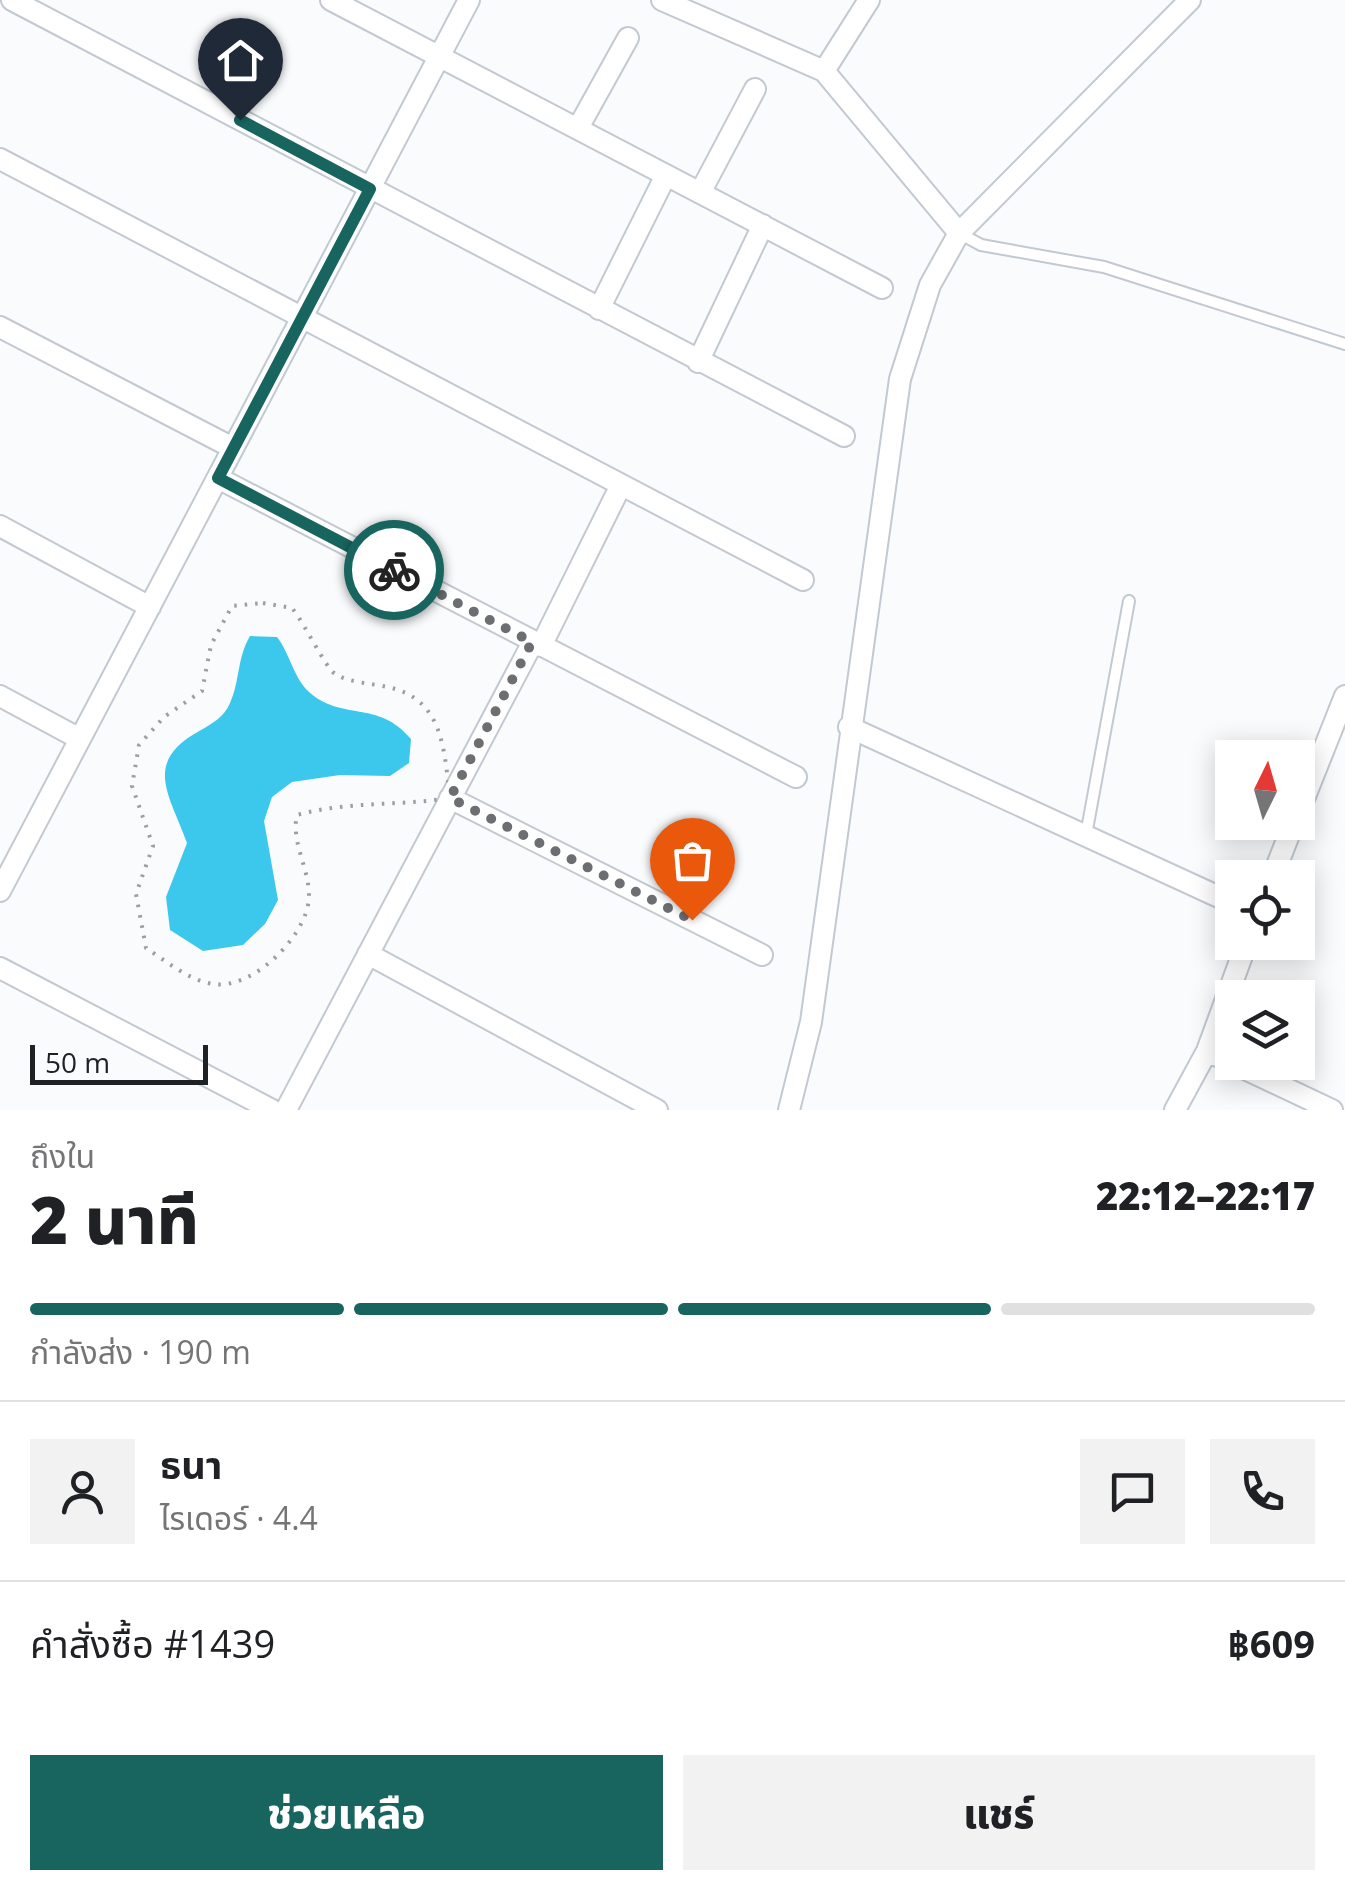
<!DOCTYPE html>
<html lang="th">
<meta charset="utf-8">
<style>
:root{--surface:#fff;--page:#f2f2f2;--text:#202124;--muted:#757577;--line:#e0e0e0;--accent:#18655f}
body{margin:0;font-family:"Open Sans","Noto Sans Thai",sans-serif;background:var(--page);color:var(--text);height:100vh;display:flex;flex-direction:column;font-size:38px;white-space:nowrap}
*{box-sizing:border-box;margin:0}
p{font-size:32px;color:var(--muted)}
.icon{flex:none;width:55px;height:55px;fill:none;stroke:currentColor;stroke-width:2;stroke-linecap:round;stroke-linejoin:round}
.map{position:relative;height:1110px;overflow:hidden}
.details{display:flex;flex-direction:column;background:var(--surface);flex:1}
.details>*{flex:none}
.needle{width:65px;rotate:5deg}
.tools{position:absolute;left:1215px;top:740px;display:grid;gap:20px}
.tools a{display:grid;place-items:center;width:100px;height:100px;border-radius:0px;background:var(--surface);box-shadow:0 5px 25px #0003;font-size:50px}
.scale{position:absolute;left:30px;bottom:25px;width:178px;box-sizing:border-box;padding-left:10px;border:5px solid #1f2225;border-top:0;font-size:28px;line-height:35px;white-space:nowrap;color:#1f2225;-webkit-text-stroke:8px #fafbfd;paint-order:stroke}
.pin{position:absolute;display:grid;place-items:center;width:85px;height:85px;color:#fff;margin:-102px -42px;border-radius:50% 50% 50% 0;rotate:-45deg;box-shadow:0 0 10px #0007}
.pin .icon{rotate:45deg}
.courier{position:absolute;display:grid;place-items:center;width:100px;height:100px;margin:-50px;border:8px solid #18655f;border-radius:50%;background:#fff;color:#222;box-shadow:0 2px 12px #0007}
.summary em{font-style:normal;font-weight:800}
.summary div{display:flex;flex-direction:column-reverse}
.summary{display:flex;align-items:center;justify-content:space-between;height:170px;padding:0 30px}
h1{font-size:65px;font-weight:800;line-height:75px}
.bar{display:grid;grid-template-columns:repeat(4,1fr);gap:15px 10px;align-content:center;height:120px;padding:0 30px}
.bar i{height:12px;border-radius:8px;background:var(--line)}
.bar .active{background:var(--accent)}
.bar p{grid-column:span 4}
.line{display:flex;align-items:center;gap:25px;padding:0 30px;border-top:2px solid var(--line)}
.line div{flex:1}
.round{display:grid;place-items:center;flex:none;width:105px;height:105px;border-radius:0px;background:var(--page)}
.cta{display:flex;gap:20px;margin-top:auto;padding:20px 30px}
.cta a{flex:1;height:115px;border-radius:0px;background:var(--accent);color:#fff;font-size:40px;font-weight:800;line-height:115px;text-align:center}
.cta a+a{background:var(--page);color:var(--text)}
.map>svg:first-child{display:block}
.water{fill:#3cc8ed}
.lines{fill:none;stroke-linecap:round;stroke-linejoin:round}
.service-casing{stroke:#c2c9d1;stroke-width:14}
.minor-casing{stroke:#c2c9d1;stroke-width:24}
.path{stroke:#9c9ea0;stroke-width:4;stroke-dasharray:2.5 8;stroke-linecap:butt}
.service{stroke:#fff;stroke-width:10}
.minor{stroke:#fff;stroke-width:20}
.done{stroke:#6c6e71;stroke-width:10;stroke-dasharray:0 18}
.route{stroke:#18655f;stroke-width:12}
</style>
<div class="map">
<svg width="1345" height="1110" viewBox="0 0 1345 1110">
<rect width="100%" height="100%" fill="#fafbfd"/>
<path class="water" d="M 250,636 L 277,637 C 289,652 294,678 308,691 C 341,722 378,699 411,739 L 409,763 L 390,776 L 340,775 L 292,782 L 272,797 L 264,821 L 278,900 L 265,924 L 243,945 L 203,951 L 170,930 L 166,897 L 187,843 C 169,793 142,762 201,730 C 213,723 224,717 230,703 C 240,681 237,658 250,636 Z"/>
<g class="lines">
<defs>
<path id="service" d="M 959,233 L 981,245 L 1104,267 L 1345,344
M 1086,835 L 1129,601"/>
<path id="minor" d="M 12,0 L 844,436
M 331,0 L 882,288
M 662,0 L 824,71 L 959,233
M 824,71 L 869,0
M 578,128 L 628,38
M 0,159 L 803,580
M 700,193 L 755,89
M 599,309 L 666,175
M 0,327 L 233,448
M 698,362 L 763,225
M 218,478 L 796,777
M 0,526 L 150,607
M 541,646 L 620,487
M 0,696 L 80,739
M 849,727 L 1232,903
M 450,798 L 762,955
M 1298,814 L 1345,696
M 1272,878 L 1294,822
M 0,891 L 469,0
M 368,954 L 657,1110
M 0,968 L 272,1110
M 1207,1051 L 1332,1110
M 286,1110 L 533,642
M 789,1110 L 811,1022 L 900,379 L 930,285 L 959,233 L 1190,0
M 1175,1110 L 1207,1051 L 1247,942"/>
</defs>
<use href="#service" class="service-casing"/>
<use href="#minor" class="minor-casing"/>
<path class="path" d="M 263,603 L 292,608 C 303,621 326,668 334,673 C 348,683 371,683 387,687 C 444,698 444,751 450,798 C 399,806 348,801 297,815 C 290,845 314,875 308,905 C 301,941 251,990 213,984 C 188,980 166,961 146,948 L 136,894 L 153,846 L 132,786 L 139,745 L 164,717 L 202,691 L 211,645 L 232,606 Z"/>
<use href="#service" class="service"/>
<use href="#minor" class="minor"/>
</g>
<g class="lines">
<path class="done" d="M 394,570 L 532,642 L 450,798 L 692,920"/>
<path class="route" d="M 240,120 L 370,189 L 218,478 L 394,570"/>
</g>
</svg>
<div class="tools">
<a><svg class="needle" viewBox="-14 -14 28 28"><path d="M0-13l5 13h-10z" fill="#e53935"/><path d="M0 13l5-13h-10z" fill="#757577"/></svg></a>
<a><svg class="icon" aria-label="locate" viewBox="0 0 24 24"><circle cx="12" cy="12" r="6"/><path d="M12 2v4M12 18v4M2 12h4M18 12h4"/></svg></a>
<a><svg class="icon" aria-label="layers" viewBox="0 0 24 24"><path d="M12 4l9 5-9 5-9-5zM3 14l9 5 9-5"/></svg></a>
</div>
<div class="scale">50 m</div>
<div class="pin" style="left:692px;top:920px;background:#ea580c"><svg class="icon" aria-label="bag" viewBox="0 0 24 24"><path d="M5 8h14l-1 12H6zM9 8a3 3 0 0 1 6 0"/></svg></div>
<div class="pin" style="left:240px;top:120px;background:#1f2937"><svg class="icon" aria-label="home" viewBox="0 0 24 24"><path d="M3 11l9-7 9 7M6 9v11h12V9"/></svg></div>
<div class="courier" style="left:394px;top:570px"><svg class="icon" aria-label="bike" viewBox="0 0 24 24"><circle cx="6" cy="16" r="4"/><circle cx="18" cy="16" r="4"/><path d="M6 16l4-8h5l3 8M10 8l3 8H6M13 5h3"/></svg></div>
</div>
<section class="details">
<div class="summary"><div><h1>2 นาที</h1><p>ถึงใน</p></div><em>22:12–22:17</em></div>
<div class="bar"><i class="active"></i><i class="active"></i><i class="active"></i><i></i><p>กำลังส่ง · 190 m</p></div>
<div class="line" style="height:180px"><a class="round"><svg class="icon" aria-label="person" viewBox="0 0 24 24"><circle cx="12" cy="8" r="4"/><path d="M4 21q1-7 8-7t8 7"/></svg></a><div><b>ธนา</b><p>ไรเดอร์ · 4.4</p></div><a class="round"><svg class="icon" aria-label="chat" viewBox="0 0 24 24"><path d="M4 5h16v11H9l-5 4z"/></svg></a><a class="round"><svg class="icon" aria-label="phone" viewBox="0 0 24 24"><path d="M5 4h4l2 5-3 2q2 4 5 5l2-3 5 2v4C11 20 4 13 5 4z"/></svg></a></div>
<div class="line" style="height:130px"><div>คำสั่งซื้อ #1439</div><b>฿609</b></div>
<div class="cta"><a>ช่วยเหลือ</a><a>แชร์</a></div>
</section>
